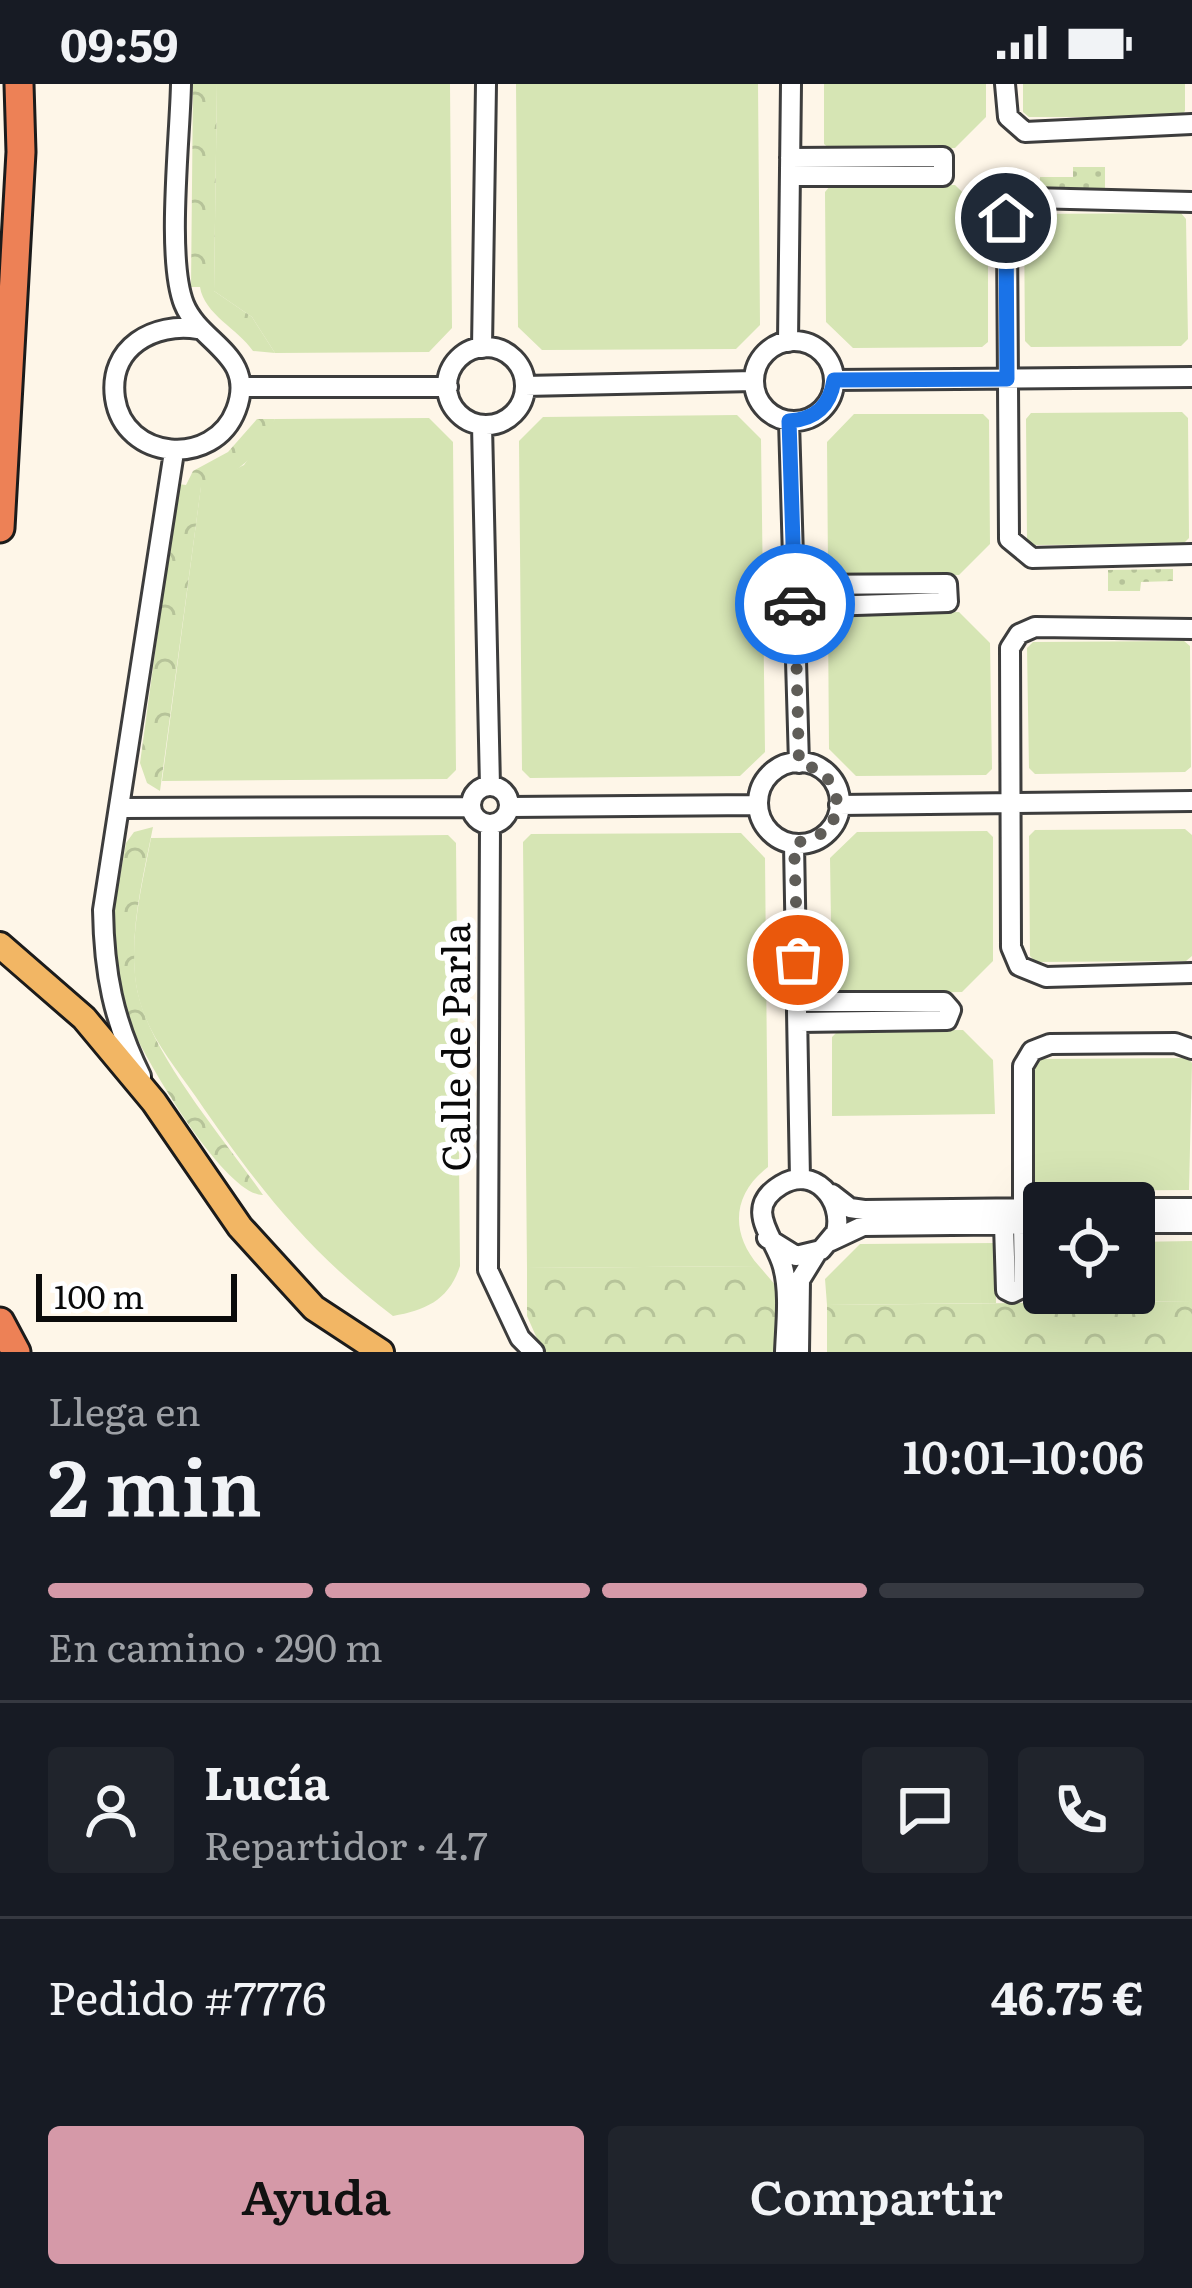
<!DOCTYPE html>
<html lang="es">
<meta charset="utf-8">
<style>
:root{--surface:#171b24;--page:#20242c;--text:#f1f3f6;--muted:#9ea1a6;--line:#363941;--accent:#d599a8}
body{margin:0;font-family:Literata,serif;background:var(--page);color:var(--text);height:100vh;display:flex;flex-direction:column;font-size:45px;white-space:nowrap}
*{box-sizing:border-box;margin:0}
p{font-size:39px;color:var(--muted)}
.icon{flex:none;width:66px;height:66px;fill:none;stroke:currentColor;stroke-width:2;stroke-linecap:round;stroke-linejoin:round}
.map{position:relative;height:1268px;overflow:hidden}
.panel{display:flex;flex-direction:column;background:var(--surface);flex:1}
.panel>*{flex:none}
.controls{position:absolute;left:1023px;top:1098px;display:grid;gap:24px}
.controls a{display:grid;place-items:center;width:132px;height:132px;border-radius:12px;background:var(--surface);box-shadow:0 12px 48px #0002;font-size:60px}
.scale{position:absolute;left:36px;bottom:30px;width:201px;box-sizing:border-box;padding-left:12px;border:6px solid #0a0a0a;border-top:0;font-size:33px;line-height:42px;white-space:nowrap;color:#0a0a0a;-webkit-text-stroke:9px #fff;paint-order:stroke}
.pin{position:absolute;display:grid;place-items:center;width:102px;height:102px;color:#fff;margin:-51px;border:6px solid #fff;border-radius:50%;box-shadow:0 3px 12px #0007}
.courier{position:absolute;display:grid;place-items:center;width:120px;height:120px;margin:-60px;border:9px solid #1a73e8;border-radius:50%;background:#fff;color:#222;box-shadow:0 3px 15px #0007}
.summary em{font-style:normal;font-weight:600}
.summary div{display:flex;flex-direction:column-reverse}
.summary{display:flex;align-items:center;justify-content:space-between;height:204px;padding:0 48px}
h1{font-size:78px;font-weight:600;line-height:90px}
.bar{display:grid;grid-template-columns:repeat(4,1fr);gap:18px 12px;align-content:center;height:144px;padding:0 48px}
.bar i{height:15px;border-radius:9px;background:var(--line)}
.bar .on{background:var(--accent)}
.bar p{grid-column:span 4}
.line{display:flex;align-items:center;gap:30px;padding:0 48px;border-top:3px solid var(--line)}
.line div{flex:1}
.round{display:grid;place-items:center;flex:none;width:126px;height:126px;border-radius:12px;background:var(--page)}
.primary-button{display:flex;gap:24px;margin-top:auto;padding:24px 48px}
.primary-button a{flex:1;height:138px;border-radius:12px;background:var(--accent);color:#111;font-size:48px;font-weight:600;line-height:138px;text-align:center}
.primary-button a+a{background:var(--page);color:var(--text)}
.status{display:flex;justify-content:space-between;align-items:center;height:84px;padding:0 60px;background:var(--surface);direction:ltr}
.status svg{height:33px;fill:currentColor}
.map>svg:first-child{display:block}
.grass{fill:#d6e5b4}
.park{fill:url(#park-crowns)}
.garden{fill:url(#garden-dots)}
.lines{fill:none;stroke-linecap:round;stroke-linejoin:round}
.minor-casing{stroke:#3d3d3d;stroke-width:24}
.major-casing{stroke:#1b1b1b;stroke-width:30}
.highway-casing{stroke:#1b1b1b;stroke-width:33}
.minor{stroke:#fff;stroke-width:18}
.major{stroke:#f2b664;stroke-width:24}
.highway{stroke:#ed8156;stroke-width:27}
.done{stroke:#5f5d58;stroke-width:12;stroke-dasharray:0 21.6}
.route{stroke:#1a73e8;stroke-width:15}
.labels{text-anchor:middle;stroke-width:12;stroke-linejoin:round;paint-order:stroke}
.street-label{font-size:39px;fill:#0a0a0a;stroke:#fff}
</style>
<div class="status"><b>09:59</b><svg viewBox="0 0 49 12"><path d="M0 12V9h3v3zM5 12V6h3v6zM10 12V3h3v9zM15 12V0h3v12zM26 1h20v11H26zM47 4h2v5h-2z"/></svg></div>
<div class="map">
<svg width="1192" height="1268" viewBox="0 0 1192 1268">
<defs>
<pattern id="park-crowns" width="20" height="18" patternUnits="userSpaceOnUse" patternTransform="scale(3)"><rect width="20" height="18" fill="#d6e5b4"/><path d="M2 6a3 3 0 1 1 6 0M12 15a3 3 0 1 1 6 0" fill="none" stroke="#b6c399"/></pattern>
<pattern id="garden-dots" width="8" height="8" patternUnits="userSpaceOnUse" patternTransform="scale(3)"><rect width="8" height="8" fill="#d6e5b4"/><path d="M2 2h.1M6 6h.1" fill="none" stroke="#b6c399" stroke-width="1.8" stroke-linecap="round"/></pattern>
</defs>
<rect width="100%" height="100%" fill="#fef6e8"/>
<path class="grass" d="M 217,0 L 450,0 L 452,244 L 429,268 L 275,269 L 252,233 L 214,207 Z
M 516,0 L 758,0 L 760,241 L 736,265 L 542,266 L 518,243 Z
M 824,0 L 986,0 L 986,33 L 955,64 L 830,65 L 824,60 Z
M 1023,0 L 1185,0 L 1185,27 L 1180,33 L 1029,33 L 1023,28 Z
M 830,102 L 955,101 L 988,133 L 988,258 L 982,263 L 853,264 L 826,238 L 825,108 Z
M 1181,129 L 1186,135 L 1188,255 L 1181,262 L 1031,263 L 1025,257 L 1024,136 L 1030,130 Z
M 1182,328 L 1188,334 L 1189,454 L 1183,460 L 1033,461 L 1027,455 L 1026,335 L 1031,329 Z
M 854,330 L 983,330 L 989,336 L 990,460 L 959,491 L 834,493 L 828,486 L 827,358 Z
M 737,331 L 761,355 L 765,668 L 740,692 L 530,694 L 522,686 L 519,357 L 543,333 Z
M 429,334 L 453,358 L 456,686 L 447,695 L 162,697 L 201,402 L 244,381 L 275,335 Z
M 959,528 L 990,559 L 992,685 L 986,691 L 856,692 L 829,665 L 828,536 L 834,530 Z
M 1184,557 L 1190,562 L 1191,683 L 1185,688 L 1035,690 L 1029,684 L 1027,564 L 1033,558 Z
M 1185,745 L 1192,751 L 1192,872 L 1186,877 L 1036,878 L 1030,872 L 1029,752 L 1035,746 Z
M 987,747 L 993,753 L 993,877 L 962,908 L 838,910 L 832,904 L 830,774 L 857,748 Z
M 741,749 L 765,774 L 768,1083 C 732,1110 730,1149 759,1182 L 527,1184 L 523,758 L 531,750 Z
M 448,751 L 456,759 L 460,1182 C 449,1216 426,1226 393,1232 C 307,1167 257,1102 196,1013 C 171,977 143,946 136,900 C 129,851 142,802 151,754 Z
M 963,946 L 993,976 L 995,1030 L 832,1032 L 832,953 L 838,947 Z
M 1188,974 L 1192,979 L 1189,1106 L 1038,1107 L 1032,1101 L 1031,981 L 1037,975 Z
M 1192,1157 L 1192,1217 L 1033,1218 L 1033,1159 L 1044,1159 L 1044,1209 L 1134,1209 L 1134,1158 Z
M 996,1159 L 996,1219 L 827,1221 L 825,1195 L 860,1160 Z"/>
<path class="park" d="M 193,0 L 217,0 L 214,207 L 252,233 L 275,269 L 253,267 C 238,245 204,230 200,203 L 191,203 Z
M 257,335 L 275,335 C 260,371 237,391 201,403 L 160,707 L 147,699 L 140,679 L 178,400 L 186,401 L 193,387 L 228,368 Z
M 153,743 C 143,794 129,847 136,899 C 145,965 224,1054 263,1111 C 221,1112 122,941 113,897 C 105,852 119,803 126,759 L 134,748 Z
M 759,1182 L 777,1203 L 776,1268 L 543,1268 L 527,1232 L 527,1184 Z
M 1192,1217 L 1192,1268 L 827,1268 L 827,1221 Z"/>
<path class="garden" d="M 1073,83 L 1105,83 L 1105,105 L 1040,105 L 1040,93 L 1073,93 Z
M 1173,485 L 1173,497 L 1141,498 L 1140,507 L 1108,507 L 1108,486 Z"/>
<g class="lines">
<defs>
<path id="minor" d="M 181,0 C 180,54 166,175 184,220 C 200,260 257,271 236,326 C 214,384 124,377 115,314 C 108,263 154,238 198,245
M 1005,0 L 1008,33 L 1025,48 L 1192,40
M 790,92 L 943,92 L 943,73 L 790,74
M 1192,118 L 1030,114 L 1007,134 L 1007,147 L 1009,455 L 1032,474 L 1192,470
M754 297a40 40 0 1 1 80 0a40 40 0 1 1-80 0Z
M 788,258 L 791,0
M447 302a39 39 0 1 1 78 0a39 39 0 1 1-78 0Z
M 482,264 L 486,0
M 834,296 L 1192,293
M 525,302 L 754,297
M 241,303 L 448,303
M 789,337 L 799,679
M 482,341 L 490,702
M 794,501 L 947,500 L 948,518 L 795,523
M 1192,545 L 1035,543 L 1019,550 L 1010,564 L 1011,863 L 1019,882 L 1046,893 L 1192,889
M758 719a41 41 0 1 1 82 0a41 41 0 1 1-82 0Z
M471 721a19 19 0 1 1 38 0a19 19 0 1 1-38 0Z
M 839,721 L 1192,717
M 510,723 L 758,721
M 120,724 L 471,723
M 490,741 L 488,1186 L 520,1254 L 534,1268
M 794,760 L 800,1095
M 798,918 L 944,918 L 951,926 L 947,936 L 799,938
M 141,992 C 113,936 104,888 103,826 L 174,368
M 832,1110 L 850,1124 L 864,1126 L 1044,1124
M 1023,1124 L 1023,982 L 1032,967 L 1050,960 L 1175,959 L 1192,965
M 1134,1124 L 1192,1124
M 1134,1139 L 1192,1139
M 1004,1140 L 1006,1206 L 1012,1209 L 1024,1203 L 1023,1140
M 767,1154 L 796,1172 L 821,1166 L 836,1148 C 844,1116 814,1081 781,1101 C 741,1125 776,1154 783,1183 C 790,1209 786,1241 785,1268
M 831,1157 L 863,1142 L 1044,1140
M 799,1268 L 800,1196 L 816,1170"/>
<path id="major" d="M 0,861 L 84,934 L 154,1018 L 240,1143 L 314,1224 L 381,1268"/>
<path id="highway" d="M 0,444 L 21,68 L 19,0
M 0,1238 L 16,1268"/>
</defs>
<use href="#minor" class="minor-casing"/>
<use href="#major" class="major-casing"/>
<use href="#highway" class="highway-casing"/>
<use href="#minor" class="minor"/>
<use href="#major" class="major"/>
<use href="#highway" class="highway"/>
</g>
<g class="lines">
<path class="done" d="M 795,520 L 799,679 L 825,688 L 839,721 L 829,747 L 794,760 L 798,876"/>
<path class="route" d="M 795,520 L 789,337 C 816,335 830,322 834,296 L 1007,295 L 1006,134"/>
</g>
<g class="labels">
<g class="street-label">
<text transform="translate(456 963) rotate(-90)" y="14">Calle de Parla</text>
</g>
</g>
</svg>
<div class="controls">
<a><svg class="icon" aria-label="locate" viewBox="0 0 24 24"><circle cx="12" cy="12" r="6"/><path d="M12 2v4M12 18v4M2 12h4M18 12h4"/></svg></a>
</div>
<div class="scale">100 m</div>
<div class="pin" style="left:798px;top:876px;background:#ea580c"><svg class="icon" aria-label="bag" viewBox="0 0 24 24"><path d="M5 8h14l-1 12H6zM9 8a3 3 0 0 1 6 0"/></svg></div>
<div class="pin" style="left:1006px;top:134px;background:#1f2937"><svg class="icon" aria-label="home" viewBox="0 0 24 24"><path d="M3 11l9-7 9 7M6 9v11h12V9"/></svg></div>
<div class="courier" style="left:795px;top:520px"><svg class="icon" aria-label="car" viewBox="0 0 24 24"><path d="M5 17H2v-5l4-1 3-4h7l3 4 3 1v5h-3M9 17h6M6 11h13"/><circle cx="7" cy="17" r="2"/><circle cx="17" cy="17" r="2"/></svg></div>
</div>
<section class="panel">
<div class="summary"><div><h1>2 min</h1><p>Llega en</p></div><em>10:01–10:06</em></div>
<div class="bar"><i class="on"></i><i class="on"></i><i class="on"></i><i></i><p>En camino · 290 m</p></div>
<div class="line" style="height:216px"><a class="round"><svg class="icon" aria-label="person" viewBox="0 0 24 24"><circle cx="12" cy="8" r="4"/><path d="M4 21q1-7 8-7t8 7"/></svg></a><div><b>Lucía</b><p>Repartidor · 4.7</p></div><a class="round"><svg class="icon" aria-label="chat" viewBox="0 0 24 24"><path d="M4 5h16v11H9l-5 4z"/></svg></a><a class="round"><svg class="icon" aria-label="phone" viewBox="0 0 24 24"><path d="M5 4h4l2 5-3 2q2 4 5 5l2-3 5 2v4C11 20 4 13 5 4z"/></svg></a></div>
<div class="line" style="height:156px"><div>Pedido #7776</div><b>46.75 €</b></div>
<div class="primary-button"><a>Ayuda</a><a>Compartir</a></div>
</section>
